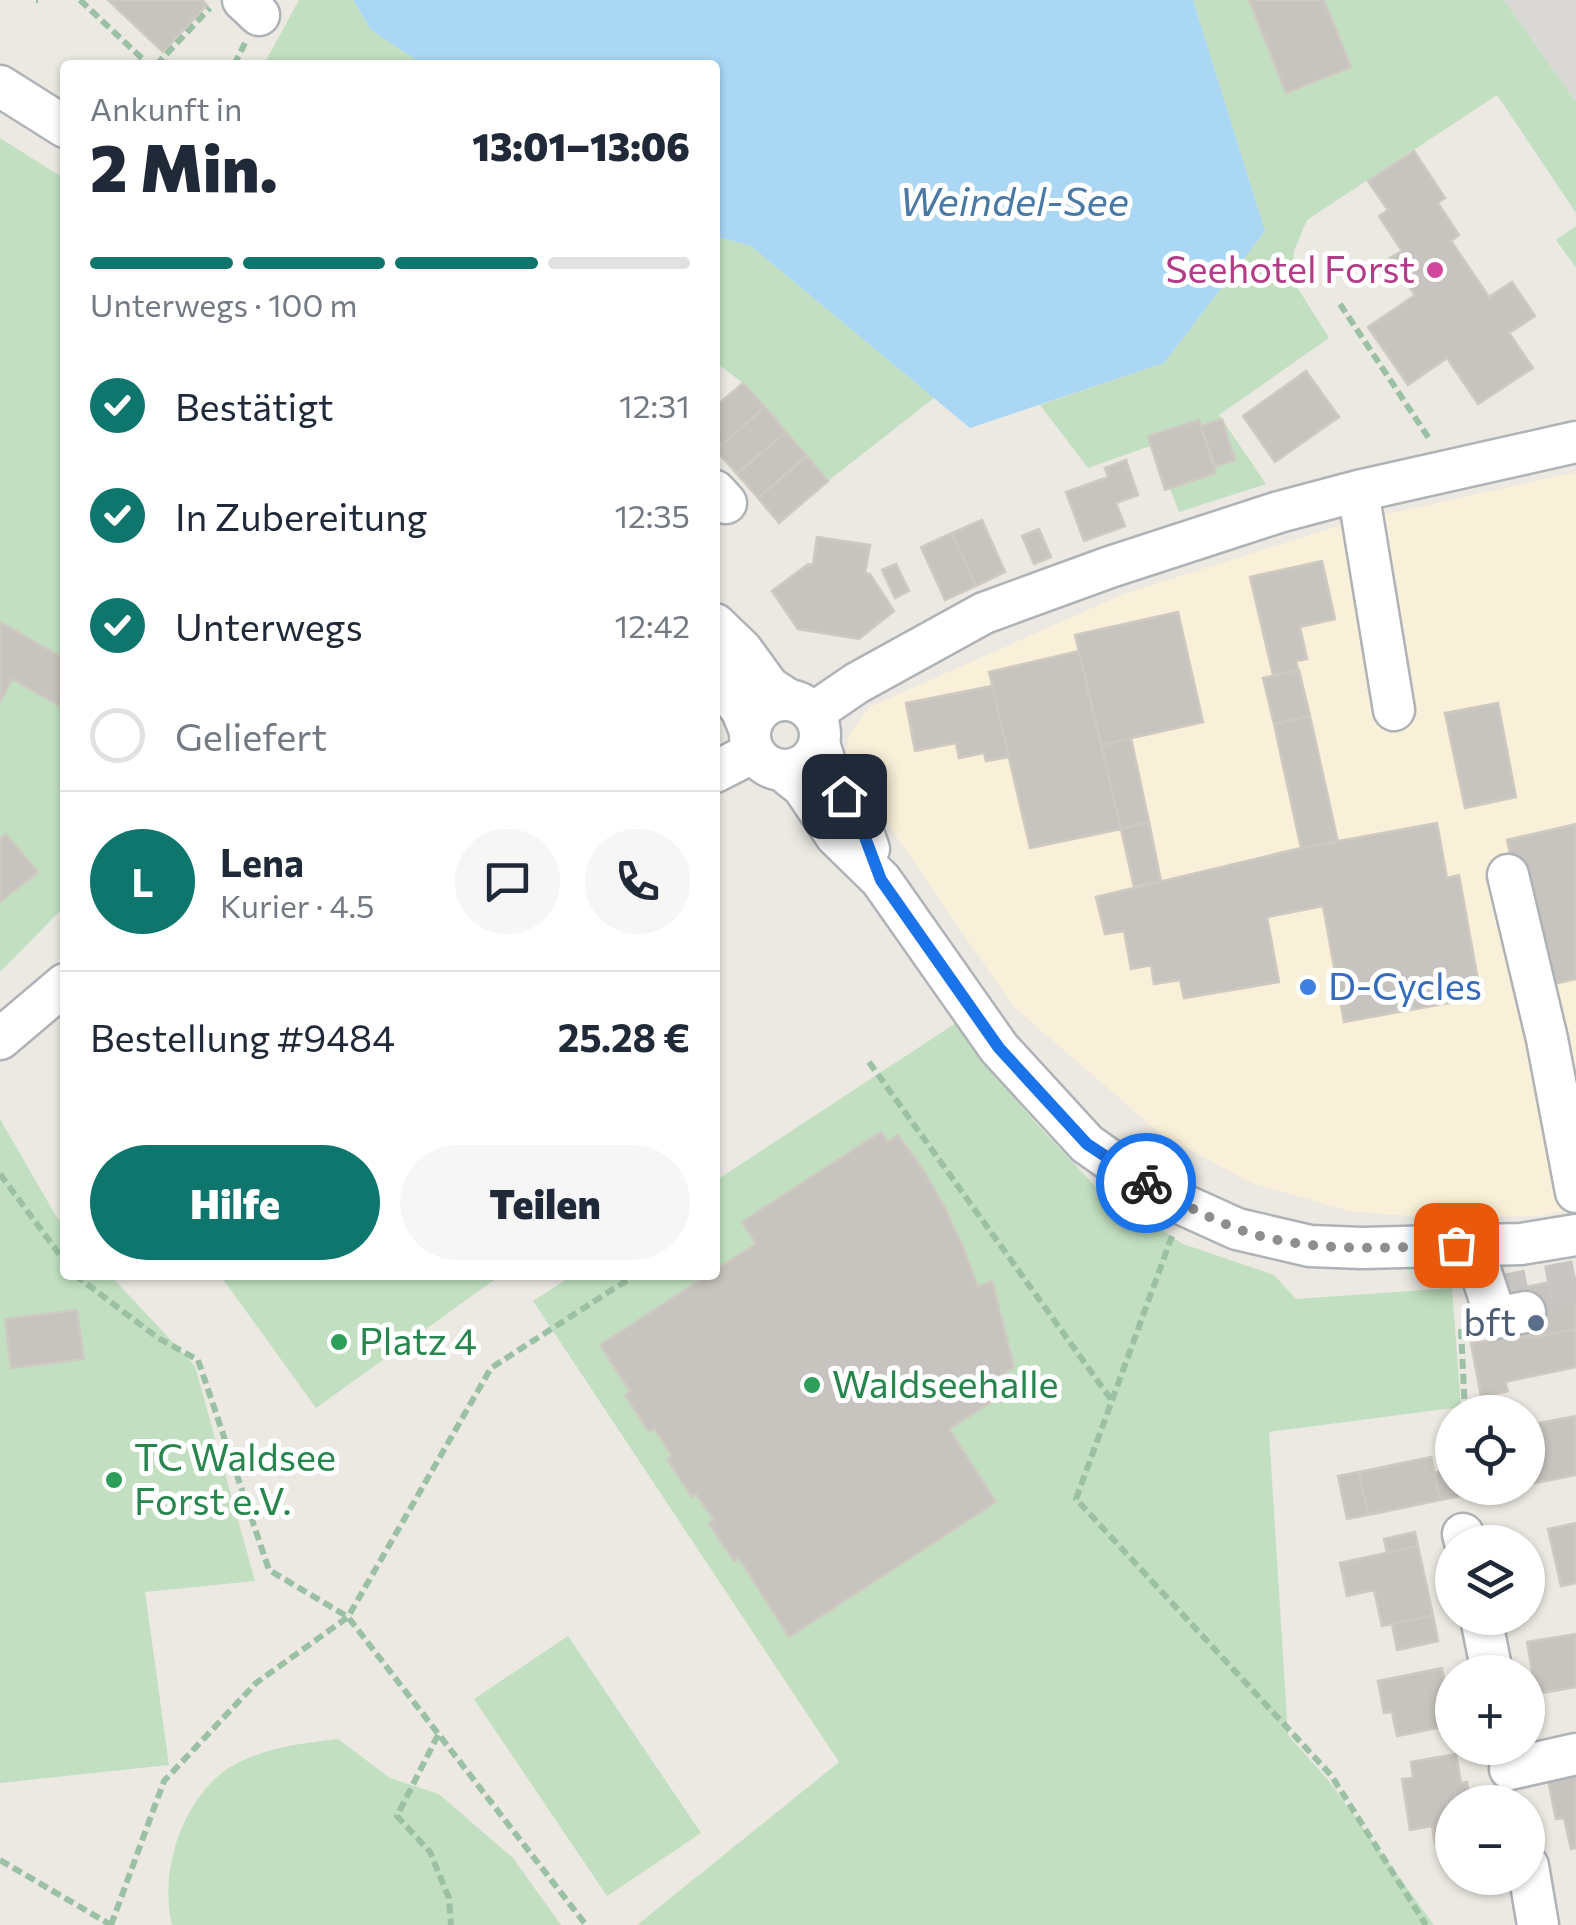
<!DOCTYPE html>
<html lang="de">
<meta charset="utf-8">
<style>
:root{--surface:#fff;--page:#f6f6f7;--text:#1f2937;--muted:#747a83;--line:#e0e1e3;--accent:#0f766e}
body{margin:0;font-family:Commissioner,sans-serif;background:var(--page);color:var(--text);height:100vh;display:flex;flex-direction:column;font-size:38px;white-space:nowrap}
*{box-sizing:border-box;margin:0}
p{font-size:32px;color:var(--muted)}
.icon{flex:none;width:55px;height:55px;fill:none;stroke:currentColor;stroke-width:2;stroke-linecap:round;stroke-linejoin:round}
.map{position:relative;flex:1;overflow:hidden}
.sheet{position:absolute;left:60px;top:60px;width:660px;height:1220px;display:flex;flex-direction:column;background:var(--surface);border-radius:10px;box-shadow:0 2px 8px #0004}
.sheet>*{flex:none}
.fabs{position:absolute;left:1435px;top:1395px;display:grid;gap:20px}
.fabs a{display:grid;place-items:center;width:110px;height:110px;border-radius:50%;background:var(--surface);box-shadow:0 2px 8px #0004;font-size:50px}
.pin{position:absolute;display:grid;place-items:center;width:85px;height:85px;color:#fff;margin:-42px;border-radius:20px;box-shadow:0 5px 15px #0006}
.courier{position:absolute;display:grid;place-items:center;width:100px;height:100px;margin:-50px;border:8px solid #1a73e8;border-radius:50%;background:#fff;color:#222;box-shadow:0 2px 12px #0007}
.summary em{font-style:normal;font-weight:800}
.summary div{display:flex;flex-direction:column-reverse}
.summary{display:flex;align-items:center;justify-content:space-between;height:170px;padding:0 30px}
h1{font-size:65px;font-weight:800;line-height:75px}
.bar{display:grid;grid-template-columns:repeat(4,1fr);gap:15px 10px;align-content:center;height:120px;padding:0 30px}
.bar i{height:12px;border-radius:8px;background:var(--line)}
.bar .current{background:var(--accent)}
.bar p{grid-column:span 4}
.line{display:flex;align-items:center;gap:25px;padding:0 30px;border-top:2px solid var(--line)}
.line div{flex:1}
.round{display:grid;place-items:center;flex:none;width:105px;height:105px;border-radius:52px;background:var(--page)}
ol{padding:0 30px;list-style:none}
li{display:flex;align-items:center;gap:30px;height:110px}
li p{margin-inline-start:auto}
li .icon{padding:10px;border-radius:50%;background:var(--accent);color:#fff;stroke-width:4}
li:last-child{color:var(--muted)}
li i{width:55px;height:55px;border:5px solid var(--line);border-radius:50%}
.button{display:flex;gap:20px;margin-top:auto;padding:20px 30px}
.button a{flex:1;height:115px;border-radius:60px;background:var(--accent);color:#fff;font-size:40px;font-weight:800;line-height:115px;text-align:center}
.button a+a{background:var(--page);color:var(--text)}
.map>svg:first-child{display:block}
.commercial{fill:#f9f0d9}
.industrial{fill:#dad8d4}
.green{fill:#c2e0c1}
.water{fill:#a9d7f4}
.building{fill:#c7c3be;stroke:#cfcac1;stroke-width:2.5}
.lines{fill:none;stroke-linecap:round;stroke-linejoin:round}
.minor-tunnel{stroke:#c7c6c2;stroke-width:40;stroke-dasharray:40 20;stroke-linecap:butt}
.minor-casing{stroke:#afb2b6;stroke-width:45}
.path{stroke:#9bc0a4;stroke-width:6;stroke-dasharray:10 5;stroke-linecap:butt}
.minor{stroke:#fff;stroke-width:40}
.done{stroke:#8d8e8e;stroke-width:10;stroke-dasharray:0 18}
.route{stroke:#1a73e8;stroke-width:12}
.hotel-dot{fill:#d1479c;stroke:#fff;stroke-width:4}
.shop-dot{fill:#3f7fe0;stroke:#fff;stroke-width:4}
.service-dot{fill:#5c6f8a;stroke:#fff;stroke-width:4}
.leisure-dot{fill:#2e9e5b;stroke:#fff;stroke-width:4}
.labels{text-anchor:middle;stroke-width:10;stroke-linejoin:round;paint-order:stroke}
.hotel-label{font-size:38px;fill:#b23c85;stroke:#fff;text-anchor:end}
.shop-label{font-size:38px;fill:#366cbe;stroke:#fff;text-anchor:start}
.service-label{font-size:38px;fill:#4e5e75;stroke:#fff;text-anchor:end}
.leisure-label{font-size:38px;fill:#27864d;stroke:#fff;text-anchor:start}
.water-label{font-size:40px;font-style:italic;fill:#4979a4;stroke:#fff}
</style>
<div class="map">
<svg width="1576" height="1925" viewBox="0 0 1576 1925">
<rect width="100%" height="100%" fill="#ebe9e2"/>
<path class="commercial" d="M 1576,472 L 1576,1208 L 1539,1216 L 1431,1218 L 1349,1211 L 1252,1183 L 1163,1136 L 1013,1006 L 844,760 L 850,733 L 870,707 L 1124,594 L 1348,523 Z"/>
<path class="industrial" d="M 1504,0 L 1576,0 L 1576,102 Z"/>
<path class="green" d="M 299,0 L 353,0 L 371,30 L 424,65 L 265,65 L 264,64 Z
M 1193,0 L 1504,0 L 1576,102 L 1576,213 L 1497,95 L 1307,220 L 1294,251 L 1292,279 L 1329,338 L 1219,415 L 1266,484 L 1179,512 L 1153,445 L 1088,468 L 1040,405 L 1164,363 L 1265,231 Z
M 0,138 L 65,179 L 65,906 L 0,972 Z
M 1576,226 L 1576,268 L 1556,240 Z
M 715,236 L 751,246 L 934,398 L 828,481 L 743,383 L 715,362 Z
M 956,1023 L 1034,1121 L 1096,1187 L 1183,1244 L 1274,1275 L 1296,1299 L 1452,1288 L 1461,1407 L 1269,1432 L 1288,1735 L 1329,1781 L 1434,1925 L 637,1925 L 839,1762 L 533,1301 L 573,1275 L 715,1275 L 715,1181 Z
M 0,1119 L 56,1216 L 65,1226 L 65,1275 L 110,1275 L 195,1366 L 255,1581 L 145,1592 L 169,1765 L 0,1783 Z
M 220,1275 L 501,1275 L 316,1408 Z
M 568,1636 L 701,1833 L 607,1896 L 474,1699 Z
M 338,1739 L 390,1778 L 439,1794 L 513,1858 L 561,1925 L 172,1925 C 158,1869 185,1789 239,1762 C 270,1747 304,1743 338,1739 Z"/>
<path class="water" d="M 353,0 L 1193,0 L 1265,231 L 1164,363 L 970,428 L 751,246 L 715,236 L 715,65 L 424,65 L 371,30 Z"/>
<path class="building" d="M 108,0 L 202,0 L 207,5 L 163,52 Z
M 1249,0 L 1324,0 L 1351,67 L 1286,93 Z
M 1414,151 L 1445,198 L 1438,203 L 1459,235 L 1451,241 L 1489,297 L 1512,282 L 1535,316 L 1509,333 L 1533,368 L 1478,404 L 1447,358 L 1408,385 L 1368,327 L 1415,295 L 1390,258 L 1402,251 L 1379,216 L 1388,210 L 1368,181 Z
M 1306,371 L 1339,417 L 1275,462 L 1243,416 Z
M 743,383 L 765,407 L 716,450 L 715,407 Z
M 765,407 L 786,432 L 737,474 L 716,450 Z
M 1222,419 L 1235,460 L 1215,467 L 1201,426 Z
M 1199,420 L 1216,473 L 1165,490 L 1148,436 Z
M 786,432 L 807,456 L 758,498 L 737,474 Z
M 807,456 L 828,481 L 779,523 L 758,498 Z
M 1126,460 L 1138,495 L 1116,503 L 1125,526 L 1084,541 L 1066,492 L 1108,477 L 1105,468 Z
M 982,520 L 1005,572 L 976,586 L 952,533 Z
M 1039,529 L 1051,557 L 1034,564 L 1022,536 Z
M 952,533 L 976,586 L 945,600 L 921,547 Z
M 817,537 L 870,545 L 865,573 L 870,574 L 894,611 L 859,639 L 798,629 L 772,591 L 808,564 L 813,565 Z
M 1322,561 L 1335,619 L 1300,627 L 1307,659 L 1296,661 L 1298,670 L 1273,675 L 1250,577 Z
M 896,564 L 909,591 L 895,598 L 882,570 Z
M 1178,612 L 1203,722 L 1101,745 L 1075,635 Z
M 0,622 L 65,659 L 65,709 L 12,679 L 0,702 Z
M 1079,651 L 1121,829 L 1030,848 L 989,672 Z
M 1299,670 L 1310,716 L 1274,724 L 1263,678 Z
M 992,686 L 1009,757 L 986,761 L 984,753 L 959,758 L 956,743 L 915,751 L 906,703 Z
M 1498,703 L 1516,797 L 1465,808 L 1445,713 Z
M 1310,716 L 1338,842 L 1301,848 L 1274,724 Z
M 1131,738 L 1149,822 L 1121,829 L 1101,745 Z
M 1149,822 L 1161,881 L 1134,887 L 1121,829 Z
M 1437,823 L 1447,878 L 1459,875 L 1481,997 L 1344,1022 L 1323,906 L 1267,917 L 1279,982 L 1184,998 L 1180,980 L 1154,984 L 1151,965 L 1131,969 L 1124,931 L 1105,934 L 1096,897 L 1301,848 Z
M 1576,824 L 1576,979 L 1541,987 L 1507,840 Z
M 6,834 L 38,872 L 0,902 L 0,839 Z
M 881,1132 L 888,1142 L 898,1135 L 924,1171 L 945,1208 L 963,1247 L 978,1287 L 992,1281 L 1014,1367 L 997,1378 L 999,1397 L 949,1429 L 996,1502 L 789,1637 L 739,1558 L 734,1561 L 709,1524 L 714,1520 L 696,1494 L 692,1497 L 667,1459 L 672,1456 L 655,1429 L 649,1432 L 625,1395 L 630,1391 L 600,1345 L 708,1275 L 715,1275 L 715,1270 L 756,1244 L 742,1222 Z
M 1576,1277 L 1576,1329 L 1530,1338 L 1520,1288 Z
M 77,1310 L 84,1359 L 11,1368 L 5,1319 Z
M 1576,1329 L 1576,1367 L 1505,1382 L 1508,1391 L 1481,1397 L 1471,1343 L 1529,1335 L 1530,1338 Z
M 1576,1416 L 1576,1475 L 1530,1484 L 1528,1471 L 1528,1425 Z
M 1431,1457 L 1440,1500 L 1368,1515 L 1359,1472 Z
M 1452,1469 L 1452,1488 L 1469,1488 L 1471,1494 L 1440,1500 L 1434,1473 Z
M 1359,1472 L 1368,1515 L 1347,1519 L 1338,1476 Z
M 1576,1523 L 1576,1583 L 1561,1586 L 1548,1529 Z
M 1415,1532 L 1418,1546 L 1387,1553 L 1384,1539 Z
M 1418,1546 L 1433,1615 L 1382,1626 L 1374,1590 L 1347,1596 L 1340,1563 Z
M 1433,1615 L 1438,1641 L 1397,1650 L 1392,1624 Z
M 1576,1634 L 1576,1687 L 1536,1694 L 1527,1642 Z
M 1442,1668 L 1452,1725 L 1397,1736 L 1392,1712 L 1384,1713 L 1378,1681 Z
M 1456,1754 L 1461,1783 L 1467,1782 L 1470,1802 L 1452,1802 L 1452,1840 L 1435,1843 L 1432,1826 L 1410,1830 L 1402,1779 L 1413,1778 L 1411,1762 Z
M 1576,1774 L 1576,1848 L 1571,1849 L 1564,1818 L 1556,1819 L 1548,1780 Z"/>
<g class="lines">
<path class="minor-tunnel" d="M 1489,1297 L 1576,1280"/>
<defs>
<path id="minor" d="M 243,0 L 259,15
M 0,86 L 65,127
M 715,491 L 726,503
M 1358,491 L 1394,710
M 715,624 L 742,650 L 769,687 L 789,700
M 715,674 L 742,711 L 750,731
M750 735a35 35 0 1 1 70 0a35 35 0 1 1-70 0Z
M 813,713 L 857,683 L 984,613 L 1110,567 L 1279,512 L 1358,491 L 1576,442
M 819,743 L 827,769 L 860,824 L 869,849
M 782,770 L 803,787 L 836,836 L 881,880 L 999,1048 L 1087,1144 L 1131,1175 L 1184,1205 L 1237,1229 L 1310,1246 L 1362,1248 L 1521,1244 L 1576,1235
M 715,772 L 754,752
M 1508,875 L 1547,1039 L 1576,1192
M 0,1039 L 65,984
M 1472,1245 L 1496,1318 L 1525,1312
M 1463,1534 L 1465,1542
M 1481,1618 L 1492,1672
M 1510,1769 L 1576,1754
M 1528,1866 L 1538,1925"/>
</defs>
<use href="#minor" class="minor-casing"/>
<path class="path" d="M 36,0 L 38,0
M 80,0 L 149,65
M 156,65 L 210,8
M 234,65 L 245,43
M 1340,304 L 1430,440
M 869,1062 L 1112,1401
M 0,1174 L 65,1262
M 1172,1236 L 1076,1499 L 1331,1775 L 1426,1925
M 75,1275 L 158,1338 L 198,1360 L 269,1570 L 348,1617 L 586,1925
M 1461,1329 L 1465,1412
M 1475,1488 L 1478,1501
M 438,1735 L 397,1816 L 430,1852 L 449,1898 L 451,1925
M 0,1860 L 111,1925
M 111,1925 L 164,1781 L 256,1683 L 348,1617 L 491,1368 L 635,1275"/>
<use href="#minor" class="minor"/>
</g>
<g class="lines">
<path class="done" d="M 1146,1183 C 1174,1199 1204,1216 1235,1228 C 1305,1254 1382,1248 1456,1245"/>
<path class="route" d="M 844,796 L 860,824 L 881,880 L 999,1048 L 1087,1144 L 1146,1183"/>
</g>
<circle class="hotel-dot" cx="1435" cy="270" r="10"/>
<circle class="shop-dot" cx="1308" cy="987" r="10"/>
<circle class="service-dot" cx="1536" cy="1323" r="10"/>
<g class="leisure-dot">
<circle cx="339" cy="1342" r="10"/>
<circle cx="812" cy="1385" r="10"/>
<circle cx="114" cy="1480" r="10"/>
</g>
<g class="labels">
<g class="hotel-label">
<text x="1415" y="283">Seehotel Forst</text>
</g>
<g class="shop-label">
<text x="1328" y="1000">D-Cycles</text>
</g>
<g class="service-label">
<text x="1516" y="1336">bft</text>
</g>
<g class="leisure-label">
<text x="359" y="1355">Platz 4</text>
<text x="832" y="1398">Waldseehalle</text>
<text x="134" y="1471">TC Waldsee<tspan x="134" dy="44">Forst e.V.</tspan></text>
</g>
<g class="water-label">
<text x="1014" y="216">Weindel-See</text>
</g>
</g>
</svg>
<div class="fabs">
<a><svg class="icon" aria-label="locate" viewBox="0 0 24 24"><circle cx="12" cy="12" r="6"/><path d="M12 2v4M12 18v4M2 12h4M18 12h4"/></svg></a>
<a><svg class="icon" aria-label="layers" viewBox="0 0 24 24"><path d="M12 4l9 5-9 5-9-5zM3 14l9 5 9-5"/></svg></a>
<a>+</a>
<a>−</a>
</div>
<div class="pin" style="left:1456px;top:1245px;background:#ea580c"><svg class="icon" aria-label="bag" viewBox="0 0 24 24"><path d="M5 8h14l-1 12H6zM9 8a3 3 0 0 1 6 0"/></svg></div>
<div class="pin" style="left:844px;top:796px;background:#1f2937"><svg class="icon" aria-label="home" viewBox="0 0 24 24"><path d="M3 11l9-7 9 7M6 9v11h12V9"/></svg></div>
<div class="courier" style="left:1146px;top:1183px"><svg class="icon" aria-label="bike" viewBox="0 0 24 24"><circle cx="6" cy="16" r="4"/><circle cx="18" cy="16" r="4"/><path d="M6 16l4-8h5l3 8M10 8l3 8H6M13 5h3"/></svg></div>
<section class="sheet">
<div class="summary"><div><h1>2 Min.</h1><p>Ankunft in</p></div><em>13:01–13:06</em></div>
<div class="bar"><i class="current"></i><i class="current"></i><i class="current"></i><i></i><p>Unterwegs · 100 m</p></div>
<ol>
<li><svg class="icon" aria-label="check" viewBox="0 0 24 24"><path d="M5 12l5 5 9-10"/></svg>Bestätigt<p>12:31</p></li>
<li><svg class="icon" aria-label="check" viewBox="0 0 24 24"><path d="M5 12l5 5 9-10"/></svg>In Zubereitung<p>12:35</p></li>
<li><svg class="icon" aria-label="check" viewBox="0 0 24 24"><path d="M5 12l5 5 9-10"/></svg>Unterwegs<p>12:42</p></li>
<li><i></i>Geliefert</li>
</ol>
<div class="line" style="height:180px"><b class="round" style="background:var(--accent);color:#fff">L</b><div><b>Lena</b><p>Kurier · 4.5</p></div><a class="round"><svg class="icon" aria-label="chat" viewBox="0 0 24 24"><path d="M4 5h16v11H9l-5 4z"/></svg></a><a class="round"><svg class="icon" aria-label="phone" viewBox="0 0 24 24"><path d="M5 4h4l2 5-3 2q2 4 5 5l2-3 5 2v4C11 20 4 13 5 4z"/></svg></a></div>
<div class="line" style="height:130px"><div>Bestellung #9484</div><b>25.28 €</b></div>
<div class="button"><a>Hilfe</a><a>Teilen</a></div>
</section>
</div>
